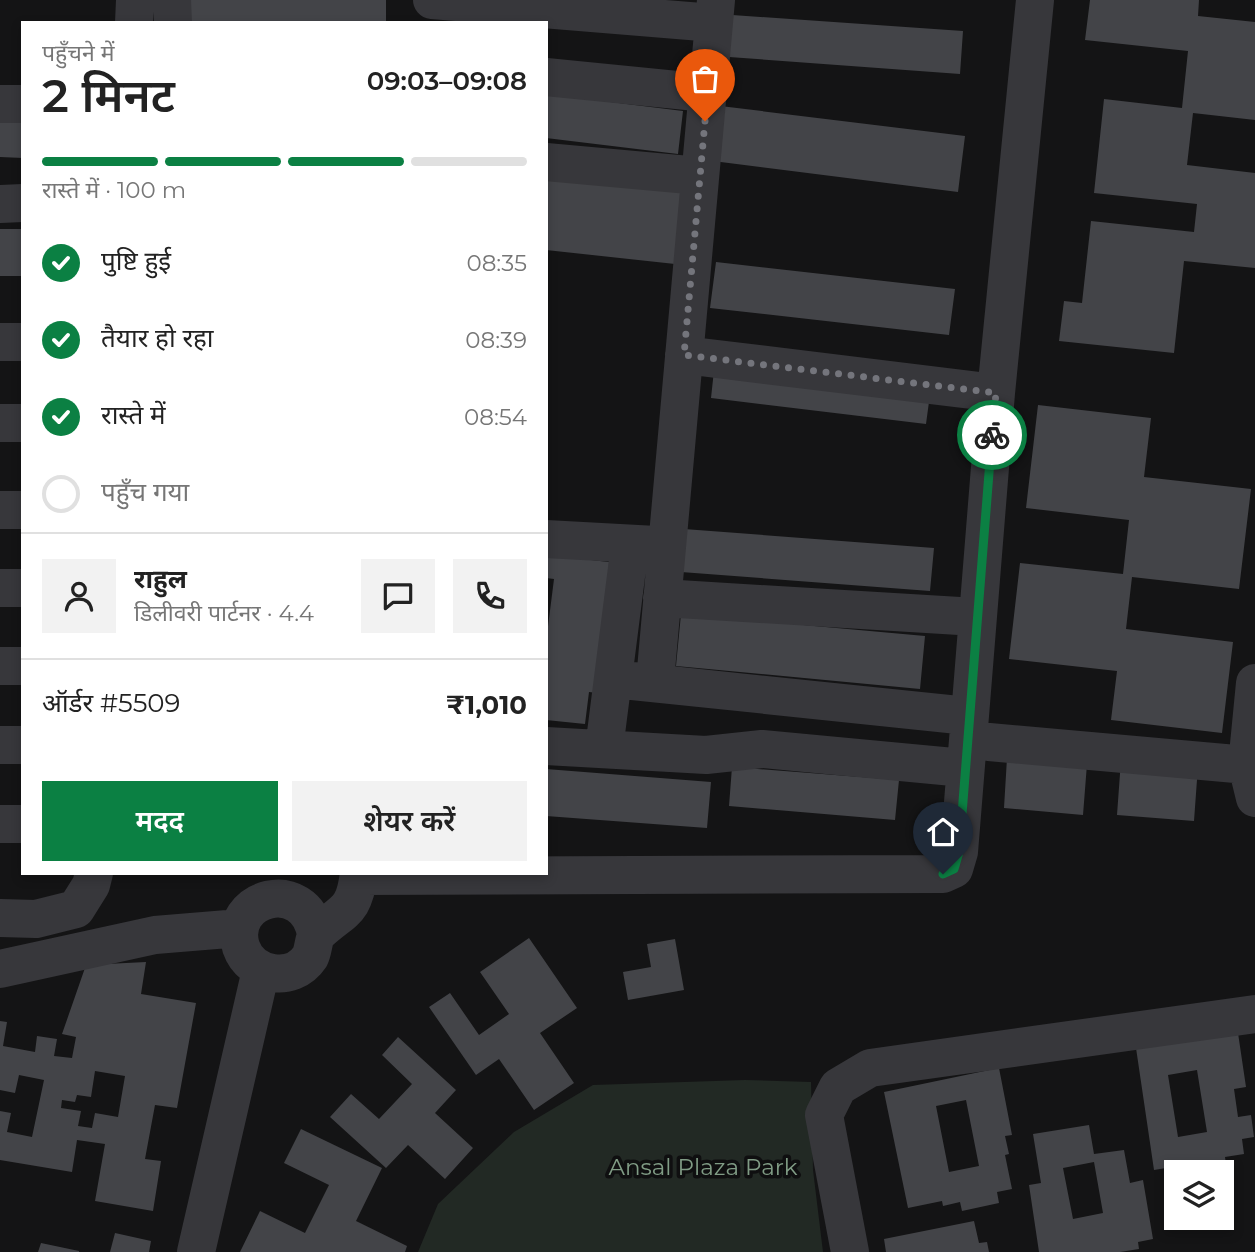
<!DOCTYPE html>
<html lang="hi">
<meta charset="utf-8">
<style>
:root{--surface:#fff;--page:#f2f2f2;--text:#222;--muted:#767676;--line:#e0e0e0;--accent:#0b8043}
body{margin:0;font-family:Montserrat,"Noto Sans Devanagari",sans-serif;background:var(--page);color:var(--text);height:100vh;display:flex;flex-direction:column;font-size:26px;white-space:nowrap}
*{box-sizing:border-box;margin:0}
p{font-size:23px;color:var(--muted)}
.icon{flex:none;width:38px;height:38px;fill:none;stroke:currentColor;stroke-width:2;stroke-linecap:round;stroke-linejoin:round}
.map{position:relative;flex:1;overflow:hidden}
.details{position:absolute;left:21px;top:21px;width:527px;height:854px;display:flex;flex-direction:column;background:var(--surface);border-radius:0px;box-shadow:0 4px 10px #0003}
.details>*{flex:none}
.buttons{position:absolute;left:1164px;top:1160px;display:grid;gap:14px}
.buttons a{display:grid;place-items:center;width:70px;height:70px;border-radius:0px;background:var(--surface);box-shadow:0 4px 10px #0003;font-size:35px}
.pin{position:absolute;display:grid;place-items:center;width:60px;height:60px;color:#fff;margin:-72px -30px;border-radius:50% 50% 50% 0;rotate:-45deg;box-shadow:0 0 7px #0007}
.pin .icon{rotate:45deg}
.courier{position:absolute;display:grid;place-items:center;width:70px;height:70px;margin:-35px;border:5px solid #0b8043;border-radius:50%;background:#fff;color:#222;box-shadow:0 2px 9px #0007}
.overview em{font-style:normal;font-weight:600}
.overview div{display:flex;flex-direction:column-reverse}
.overview{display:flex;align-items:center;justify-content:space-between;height:119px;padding:0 21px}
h1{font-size:46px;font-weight:600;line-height:52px}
.bar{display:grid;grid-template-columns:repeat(4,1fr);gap:10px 7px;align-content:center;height:84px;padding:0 21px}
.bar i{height:9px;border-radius:5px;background:var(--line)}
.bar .current{background:var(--accent)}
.bar p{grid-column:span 4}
.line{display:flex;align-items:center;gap:18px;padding:0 21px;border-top:2px solid var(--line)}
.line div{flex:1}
.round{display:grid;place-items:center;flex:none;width:74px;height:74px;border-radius:0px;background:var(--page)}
ol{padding:0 21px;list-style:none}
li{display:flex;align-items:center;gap:21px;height:77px}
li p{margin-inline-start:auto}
li .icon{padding:7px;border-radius:50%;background:var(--accent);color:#fff;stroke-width:4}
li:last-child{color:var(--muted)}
li i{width:38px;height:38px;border:4px solid var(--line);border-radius:50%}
.cta{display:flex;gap:14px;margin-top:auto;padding:14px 21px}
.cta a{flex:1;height:80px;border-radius:0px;background:var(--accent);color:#fff;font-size:28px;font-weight:600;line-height:80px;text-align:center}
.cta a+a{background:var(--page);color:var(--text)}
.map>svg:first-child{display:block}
.green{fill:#222924}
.building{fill:#434448;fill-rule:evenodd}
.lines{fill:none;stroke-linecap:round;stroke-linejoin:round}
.minor{stroke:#37373b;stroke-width:38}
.done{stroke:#74757c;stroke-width:7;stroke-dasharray:0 12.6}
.route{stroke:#0b8043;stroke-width:9}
.labels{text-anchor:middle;stroke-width:7;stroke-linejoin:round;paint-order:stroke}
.park-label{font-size:23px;fill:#809c85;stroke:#0f0f10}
</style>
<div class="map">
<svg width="1255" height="1252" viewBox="0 0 1255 1252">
<rect width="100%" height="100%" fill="#141415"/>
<path class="green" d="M 745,1080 L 811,1082 L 813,1170 L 823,1252 L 418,1252 L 438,1204 L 514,1132 L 593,1085 Z"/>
<path class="building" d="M 182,0 L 386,0 L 386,23 L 182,23 Z
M 1090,0 L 1199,0 L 1198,16 L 1255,22 L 1255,120 L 1193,113 L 1187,165 L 1255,173 L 1255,268 L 1184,261 L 1174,353 L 1059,341 L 1064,301 L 1082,303 L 1091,221 L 1194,232 L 1197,204 L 1094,193 L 1104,99 L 1182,108 L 1188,51 L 1085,40 Z
M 718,14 L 963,31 L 960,74 L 715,56 Z
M 546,94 L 683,111 L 678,154 L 546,138 Z
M 712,105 L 965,136 L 958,192 L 705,160 Z
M 0,114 L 23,114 L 23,158 L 0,157 Z
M 546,170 L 683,183 L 675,264 L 546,250 Z
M 0,229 L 23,229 L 23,276 L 0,276 Z
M 716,262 L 955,289 L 949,335 L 710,308 Z
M 715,361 L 931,387 L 926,424 L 711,398 Z
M 1038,405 L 1151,418 L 1144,477 L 1251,489 L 1239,589 L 1132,577 L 1126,629 L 1233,642 L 1222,733 L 1111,720 L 1117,671 L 1009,659 L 1020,563 L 1123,574 L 1129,520 L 1026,508 Z
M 684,529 L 934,548 L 930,591 L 681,572 Z
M 546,555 L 609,562 L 607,694 L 589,692 L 585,724 L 546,720 L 546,642 L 554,579 L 546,578 Z
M 681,614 L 925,636 L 920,689 L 676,666 Z
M 1007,758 L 1087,764 L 1083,815 L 1004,808 Z
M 1121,760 L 1198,766 L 1194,821 L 1117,815 Z
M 732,767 L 899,780 L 895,820 L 729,806 Z
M 546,769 L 711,782 L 707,828 L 546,816 Z
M 529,938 L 577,1008 L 540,1033 L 574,1083 L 534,1110 L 499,1059 L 476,1075 L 429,1007 L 450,993 L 479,1035 L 509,1014 L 480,972 Z
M 675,939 L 684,990 L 628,1000 L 623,972 L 651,967 L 647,944 Z
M 146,962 L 141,994 L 196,1003 L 177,1108 L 155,1105 L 145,1159 L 161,1161 L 153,1211 L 95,1201 L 105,1144 L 77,1140 L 72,1172 L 0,1160 L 0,1111 L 11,1113 L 7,1132 L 32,1137 L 44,1080 L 19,1075 L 15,1093 L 0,1090 L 0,1021 L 7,1022 L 3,1046 L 35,1052 L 37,1036 L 57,1039 L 54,1056 L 72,1058 L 76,1037 L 62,1034 L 86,965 ZM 95,1071 L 125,1076 L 118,1117 L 95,1113 L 92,1128 L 78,1126 L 81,1111 L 61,1108 L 62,1100 L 75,1102 L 77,1095 L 91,1097 Z
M 1238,1033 L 1246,1087 L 1234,1089 L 1238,1117 L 1251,1115 L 1254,1137 L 1242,1139 L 1244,1154 L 1225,1157 L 1226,1164 L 1209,1166 L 1210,1172 L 1176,1172 L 1173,1177 L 1172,1167 L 1154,1170 L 1136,1048 ZM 1197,1070 L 1207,1132 L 1178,1137 L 1168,1075 Z
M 398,1037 L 456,1090 L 435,1113 L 473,1148 L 445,1179 L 408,1145 L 386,1168 L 330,1117 L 351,1094 L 379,1119 L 412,1084 L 382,1055 Z
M 999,1068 L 1012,1135 L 1005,1136 L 1009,1154 L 1005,1155 L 1012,1189 L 997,1192 L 999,1203 L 962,1211 L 960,1202 L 943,1206 L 942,1201 L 908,1208 L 884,1092 ZM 966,1100 L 979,1166 L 949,1172 L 936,1106 Z
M 1089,1125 L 1094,1154 L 1124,1150 L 1130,1183 L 1143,1180 L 1153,1239 L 1138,1242 L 1139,1249 L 1120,1252 L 1039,1252 L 1029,1185 L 1041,1183 L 1033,1134 ZM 1094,1162 L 1103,1213 L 1073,1219 L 1063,1168 Z
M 301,1129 L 382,1168 L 356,1221 L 407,1246 L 405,1252 L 240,1252 L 260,1211 L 305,1233 L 329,1185 L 284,1163 Z
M 974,1221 L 979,1243 L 987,1242 L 989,1252 L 886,1252 L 884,1239 Z
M 115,1233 L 151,1241 L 149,1252 L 110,1252 Z
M 41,1243 L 79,1251 L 79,1252 L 38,1252 Z"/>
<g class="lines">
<path class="minor" d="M 172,0 L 173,23
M 432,0 L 714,23
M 134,23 L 135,0
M 546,77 L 707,93
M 0,104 L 23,104
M 546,162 L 700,176
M 0,204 L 23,203
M 0,342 L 23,342
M 684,355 L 996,393
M 0,423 L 23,423
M 0,510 L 23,510
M 546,539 L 656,545
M 0,588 L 23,588
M 662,598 L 976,617
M 0,666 L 23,666
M 613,679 L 968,716
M 655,681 L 716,0
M 1255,683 L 1247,765 L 1255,798
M 989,742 L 1247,765
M 0,745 L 23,745
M 546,746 L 706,755 L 762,749 L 964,768
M 604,749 L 630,545
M 0,824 L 23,824
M 359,876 L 943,874 L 954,869 L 959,852 L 996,393 L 1035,0
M 0,918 L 36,919 L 76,909 L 91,885 L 94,873
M 316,934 C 305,875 226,897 241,947 C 251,976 292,984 310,957 C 314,949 313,937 319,932 C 344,909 354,913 359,873
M 0,969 L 155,935 L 240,928
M 196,1252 L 261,970
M 850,1252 L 824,1115 L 838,1087 L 870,1068 L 1255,1014"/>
</g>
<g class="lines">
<path class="done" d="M 705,121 L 684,355 L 996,393 L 992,435"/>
<path class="route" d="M 943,874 L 954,869 L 959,852 L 992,435"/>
</g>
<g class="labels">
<g class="park-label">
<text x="703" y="1175">Ansal Plaza Park</text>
</g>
</g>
</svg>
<div class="buttons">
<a><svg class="icon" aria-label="layers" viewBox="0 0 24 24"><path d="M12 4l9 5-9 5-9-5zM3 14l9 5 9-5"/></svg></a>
</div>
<div class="pin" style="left:705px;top:121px;background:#ea580c"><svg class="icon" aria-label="bag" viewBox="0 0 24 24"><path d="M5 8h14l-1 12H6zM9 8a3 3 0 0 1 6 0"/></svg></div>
<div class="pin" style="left:943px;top:874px;background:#1f2937"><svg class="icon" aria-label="home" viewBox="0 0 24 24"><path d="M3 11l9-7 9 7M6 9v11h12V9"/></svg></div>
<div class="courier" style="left:992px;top:435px"><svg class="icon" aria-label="bike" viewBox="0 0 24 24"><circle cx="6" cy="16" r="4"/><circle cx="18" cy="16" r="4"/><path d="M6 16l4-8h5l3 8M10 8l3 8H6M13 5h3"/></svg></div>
<section class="details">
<div class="overview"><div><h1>2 मिनट</h1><p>पहुँचने में</p></div><em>09:03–09:08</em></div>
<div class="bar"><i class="current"></i><i class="current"></i><i class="current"></i><i></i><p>रास्ते में · 100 m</p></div>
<ol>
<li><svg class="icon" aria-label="check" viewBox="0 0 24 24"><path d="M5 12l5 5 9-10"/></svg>पुष्टि हुई<p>08:35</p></li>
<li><svg class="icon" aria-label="check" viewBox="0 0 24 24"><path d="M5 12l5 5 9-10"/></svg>तैयार हो रहा<p>08:39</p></li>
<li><svg class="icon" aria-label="check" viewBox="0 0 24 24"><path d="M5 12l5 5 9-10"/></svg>रास्ते में<p>08:54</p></li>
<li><i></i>पहुँच गया</li>
</ol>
<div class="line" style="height:126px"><a class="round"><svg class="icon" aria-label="person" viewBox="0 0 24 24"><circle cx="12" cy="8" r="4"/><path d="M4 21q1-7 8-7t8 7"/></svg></a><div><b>राहुल</b><p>डिलीवरी पार्टनर · 4.4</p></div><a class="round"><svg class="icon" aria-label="chat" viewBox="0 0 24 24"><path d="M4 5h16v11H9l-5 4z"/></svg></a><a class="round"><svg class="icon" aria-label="phone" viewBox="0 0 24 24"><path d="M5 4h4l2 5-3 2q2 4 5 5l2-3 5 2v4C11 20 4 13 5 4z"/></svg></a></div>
<div class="line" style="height:91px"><div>ऑर्डर #5509</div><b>₹1,010</b></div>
<div class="cta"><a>मदद</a><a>शेयर करें</a></div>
</section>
</div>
